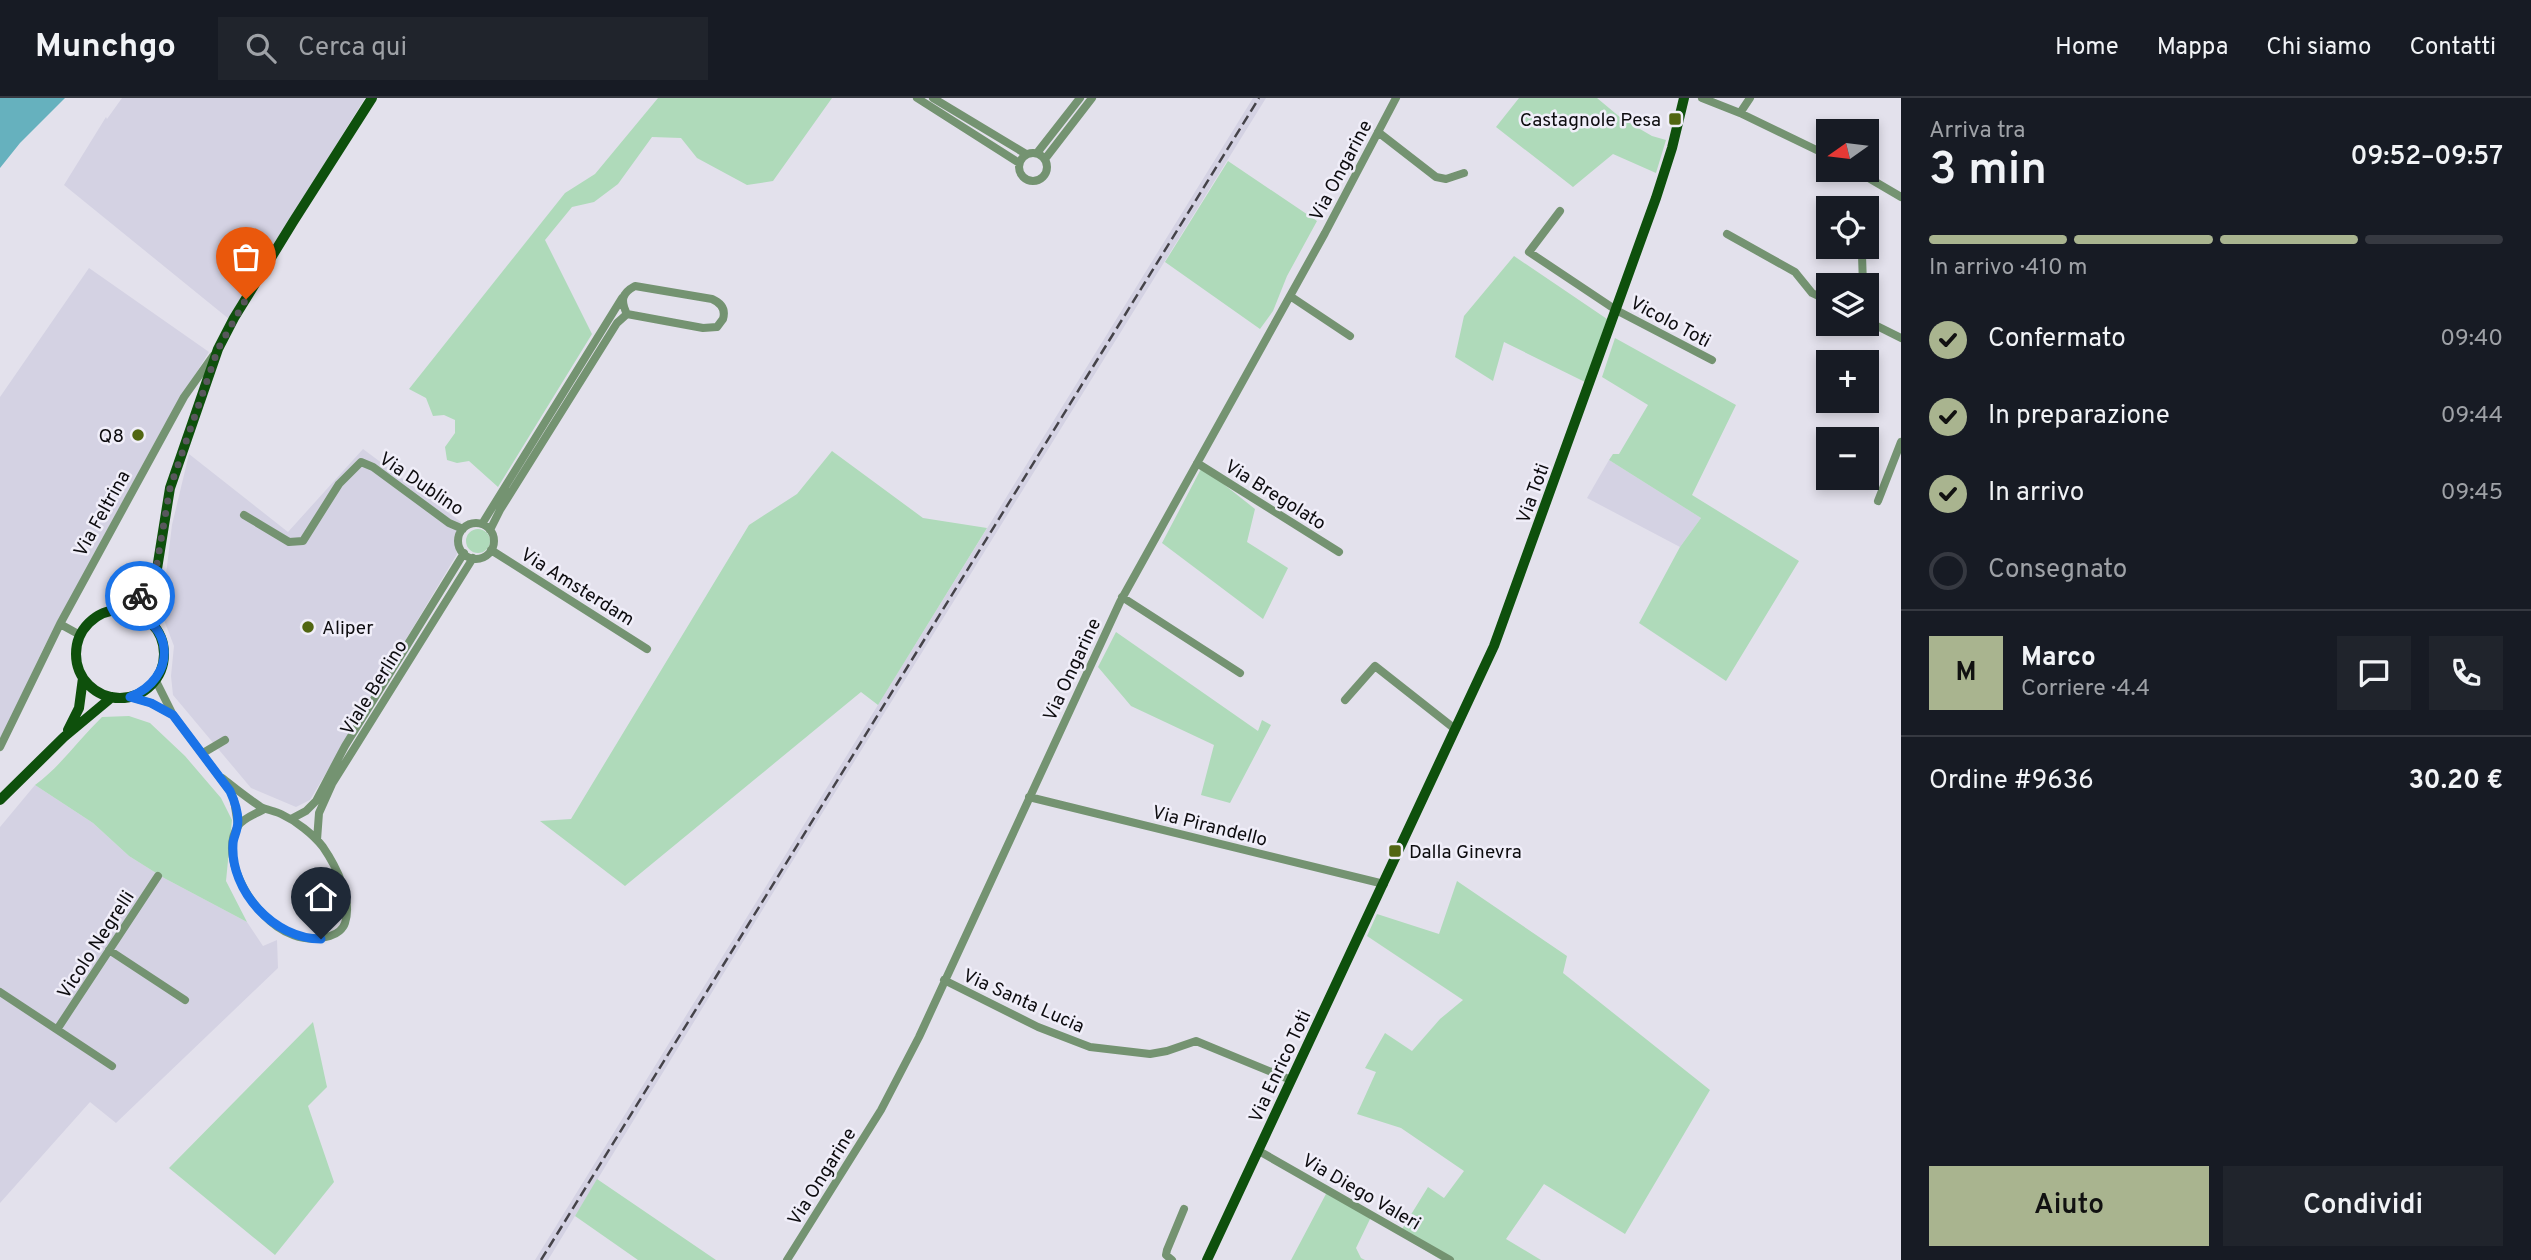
<!DOCTYPE html>
<html lang="it">
<meta charset="utf-8">
<style>
:root{--surface:#171b24;--page:#20242c;--text:#f1f3f6;--muted:#9ea1a6;--line:#363941;--accent:#a9b48f}
body{margin:0;font-family:Overpass,sans-serif;background:var(--page);color:var(--text);height:100vh;display:flex;flex-direction:column;font-size:26px;white-space:nowrap}
*{box-sizing:border-box;margin:0}
p{font-size:23px;color:var(--muted)}
.icon{flex:none;width:38px;height:38px;fill:none;stroke:currentColor;stroke-width:2;stroke-linecap:round;stroke-linejoin:round}
.map{position:relative;flex:1;overflow:hidden}
.side{display:flex;flex-direction:column;background:var(--surface);width:630px}
.side>*{flex:none}
.needle{width:46px;rotate:256deg}
.fabs{position:absolute;left:1816px;top:21px;display:grid;gap:14px}
.fabs a{display:grid;place-items:center;width:63px;height:63px;border-radius:0px;background:var(--surface);box-shadow:0 4px 10px #0003;font-size:35px}
.pin{position:absolute;display:grid;place-items:center;width:60px;height:60px;color:#fff;margin:-72px -30px;border-radius:50% 50% 50% 0;rotate:-45deg;box-shadow:0 0 7px #0007}
.pin .icon{rotate:45deg}
.courier{position:absolute;display:grid;place-items:center;width:70px;height:70px;margin:-35px;border:5px solid #1a73e8;border-radius:50%;background:#fff;color:#222;box-shadow:0 2px 9px #0007}
.headline em{font-style:normal;font-weight:600}
.headline div{display:flex;flex-direction:column-reverse}
.headline{display:flex;align-items:center;justify-content:space-between;height:119px;padding:0 28px}
h1{font-size:46px;font-weight:600;line-height:52px}
.bar{display:grid;grid-template-columns:repeat(4,1fr);gap:10px 7px;align-content:center;height:84px;padding:0 28px}
.bar i{height:9px;border-radius:5px;background:var(--line)}
.bar .on{background:var(--accent)}
.bar p{grid-column:span 4}
.line{display:flex;align-items:center;gap:18px;padding:0 28px;border-top:2px solid var(--line)}
.line div{flex:1}
.round{display:grid;place-items:center;flex:none;width:74px;height:74px;border-radius:0px;background:var(--page)}
ol{padding:0 28px;list-style:none}
li{display:flex;align-items:center;gap:21px;height:77px}
li p{margin-inline-start:auto}
li .icon{padding:7px;border-radius:50%;background:var(--accent);color:#111;stroke-width:4}
li:last-child{color:var(--muted)}
li i{width:38px;height:38px;border:4px solid var(--line);border-radius:50%}
.cta{display:flex;gap:14px;margin-top:auto;padding:14px 28px}
.cta a{flex:1;height:80px;border-radius:0px;background:var(--accent);color:#111;font-size:28px;font-weight:600;line-height:80px;text-align:center}
.cta a+a{background:var(--page);color:var(--text)}
header{display:flex;align-items:center;gap:42px;box-sizing:border-box;height:98px;padding:0 35px;background:var(--surface);border-bottom:2px solid var(--line)}
header strong{font-size:33px}
nav{display:flex;gap:38px;margin-inline-start:auto;font-size:24px}
.search{width:490px;height:63px;background:var(--page);display:flex;align-items:center;gap:18px;box-sizing:border-box;padding:0 24px;border-radius:0px;color:var(--muted);font-size:26px}
main{display:flex;flex:1;min-height:0}
.map>svg:first-child{display:block}
.built{fill:#d4d2e3}
.green{fill:#afdaba}
.water{fill:#66b1be}
.lines{fill:none;stroke-linecap:round;stroke-linejoin:round}
.minor{stroke:#749371;stroke-width:8}
.major{stroke:#0e500c;stroke-width:10}
.rail{stroke:#454349;stroke-width:2.5;stroke-dasharray:10 5;stroke-linecap:butt}
.done{stroke:#58575c;stroke-width:7;stroke-dasharray:0 12.6}
.route{stroke:#1a73e8;stroke-width:9}
.poi-dot{fill:#516612;stroke:#f0eef9;stroke-width:2.5}
.labels{text-anchor:middle;stroke-width:5;stroke-linejoin:round;paint-order:stroke}
.poi-label{font-size:19px;fill:#0d0c0f;stroke:#f0eef9;text-anchor:end}
.street-label{font-size:19px;fill:#0d0c0f;stroke:#f0eef9}
</style>
<header>
<strong>Munchgo</strong>
<div class="search"><svg class="icon" aria-label="search" viewBox="0 0 24 24"><circle cx="10" cy="10" r="6"/><path d="M15 15l6 6"/></svg>Cerca qui</div>
<nav><a>Home</a><a>Mappa</a><a>Chi siamo</a><a>Contatti</a></nav>
</header>
<main>
<div class="map">
<svg width="1901" height="1162" viewBox="0 0 1901 1162">
<rect width="100%" height="100%" fill="#e3e1ec"/>
<path class="built" d="M 122,0 L 365,0 L 229,221 L 64,87 L 106,19 L 107,21 Z
M 1253,0 L 1266,0 L 787,772 L 548,1162 L 535,1162 Z
M 89,170 L 209,254 L 163,329 L 42,553 L 0,644 L 0,299 Z
M 363,351 L 461,424 L 454,439 L 457,456 L 310,702 L 296,709 L 251,690 L 173,597 L 171,578 L 174,548 L 164,522 L 163,501 L 172,427 L 189,356 L 288,434 Z
M 1609,362 L 1701,420 L 1680,449 L 1587,400 Z
M 35,687 L 93,725 L 129,758 L 164,780 L 247,824 L 263,848 L 277,842 L 278,870 L 116,1025 L 90,1004 L 0,1105 L 0,729 Z"/>
<path class="green" d="M 658,0 L 832,0 L 773,83 L 747,87 L 697,60 L 681,40 L 652,39 L 618,86 L 594,104 L 572,109 L 545,142 L 592,236 L 498,389 L 469,363 L 457,365 L 447,362 L 445,349 L 455,335 L 455,322 L 444,317 L 433,318 L 426,300 L 409,291 L 565,95 L 595,76 Z
M 1519,0 L 1597,0 L 1621,20 L 1652,38 L 1666,42 L 1656,75 L 1613,56 L 1573,89 L 1496,29 Z
M 1228,63 L 1317,123 L 1287,178 L 1273,213 L 1260,231 L 1165,164 Z
M 1514,158 L 1607,221 L 1585,284 L 1504,244 L 1493,283 L 1455,259 L 1464,218 Z
M 1615,240 L 1736,307 L 1692,397 L 1799,463 L 1726,583 L 1639,525 L 1680,449 L 1701,420 L 1609,362 L 1613,356 L 1619,356 L 1648,307 L 1602,279 Z
M 832,353 L 923,420 L 987,430 L 878,607 L 861,594 L 625,788 L 540,723 L 571,721 L 749,427 L 797,396 Z
M 1202,369 L 1255,411 L 1247,444 L 1288,470 L 1263,521 L 1162,445 Z
M466 443a12 12 0 1 1 24 0a12 12 0 1 1-24 0Z
M 1116,534 L 1258,633 L 1262,622 L 1271,627 L 1230,705 L 1201,697 L 1214,647 L 1131,608 L 1098,569 Z
M 129,618 L 150,625 L 185,658 L 221,700 L 232,722 L 226,783 L 247,824 L 164,780 L 129,758 L 93,725 L 35,687 C 61,668 79,641 102,619 Z
M 1457,783 L 1567,858 L 1563,875 L 1710,992 L 1625,1136 L 1544,1086 L 1506,1141 L 1541,1162 L 1441,1162 L 1399,1136 L 1428,1089 L 1444,1100 L 1464,1073 L 1401,1030 L 1357,1016 L 1376,974 L 1365,970 L 1385,935 L 1412,953 L 1440,921 L 1463,902 L 1367,838 L 1377,816 L 1439,836 Z
M 313,924 L 327,989 L 308,1008 L 334,1084 L 275,1157 L 169,1070 Z
M 597,1081 L 716,1162 L 638,1162 L 575,1118 Z
M 1327,1094 L 1371,1119 L 1356,1150 L 1361,1160 L 1365,1162 L 1291,1162 Z"/>
<path class="water" d="M 0,0 L 65,0 L 20,45 L 0,70 Z"/>
<g class="lines">
<path class="minor" d="M 917,0 L 1019,65
M 933,0 L 1026,56
M 1702,0 L 1740,15 L 1829,58
M 1740,15 L 1750,0
M 1378,34 L 1436,79 L 1446,81 L 1464,75
M1019 69a14 14 0 1 1 28 0a14 14 0 1 1-28 0Z
M 1037,55 L 1080,0
M 1045,61 L 1092,0
M 1855,72 L 1901,99
M 1560,113 L 1529,154 L 1616,212 L 1712,262
M 1727,136 L 1795,174 L 1812,195 L 1829,203
M 1862,157 L 1863,187
M 635,188 L 712,201 C 721,205 726,211 723,221 L 717,229 L 703,230 L 627,216 C 620,202 622,195 635,188 Z
M 1290,198 L 1350,238
M 1867,223 L 1901,240
M 1197,365 L 1339,454
M 1878,403 L 1901,344
M 244,417 L 289,444 L 303,443 L 339,386 L 361,364 L 373,369 L 449,425 L 463,431
M458 443a18 18 0 1 1 36 0a18 18 0 1 1-36 0Z
M 482,426 L 622,200
M 490,432 L 500,412 L 617,225 L 627,216
M 491,452 L 647,551
M 1122,499 L 1240,575
M 60,526 L 80,537
M 156,583 L 173,617 L 230,693 L 234,702 L 238,728
M 130,599 L 151,605 L 173,617
M 1345,602 L 1375,568 L 1455,631
M 0,649 L 60,526 L 184,299 L 213,258
M 203,655 L 225,642
M 222,680 C 235,690 247,700 261,709 C 267,712 275,713 281,716 C 296,723 313,736 323,749 C 336,768 353,801 345,825 C 343,831 337,836 330,838 C 305,846 280,835 263,816 C 244,797 221,755 238,728 C 243,720 256,716 264,711
M 1029,699 L 1384,786
M 291,721 L 306,713 L 316,703 L 345,648 L 464,455
M 317,742 L 319,715 L 332,686 L 473,460
M 109,852 L 185,902
M 944,882 L 1038,929 L 1090,949 L 1150,956 L 1167,953 L 1196,943 L 1291,982
M 0,894 L 112,968
M 58,930 L 158,778
M 1259,1053 L 1450,1162
M 787,1162 L 881,1012 L 919,939 L 1120,504 L 1325,135 L 1396,0
M 1172,1162 L 1166,1157 L 1167,1152 L 1184,1111"/>
<path class="major" d="M 125,512 L 144,494 L 157,471 L 170,390 L 218,251 L 234,220 L 293,124 L 372,0
M76 556a44 44 0 1 1 88 0a44 44 0 1 1-88 0Z
M 154,527 L 157,475
M 68,632 L 79,610 L 83,580
M 0,702 L 64,639 L 112,599
M 1207,1162 L 1494,548 L 1656,100 L 1672,50 L 1684,0"/>
<path class="rail" d="M 541,1162 L 1259,0"/>
</g>
<g class="lines">
<path class="done" d="M 140,498 L 153,481 L 156,471 L 170,390 L 218,251 L 246,201"/>
<path class="route" d="M 140,498 L 125,512 C 176,524 177,580 130,599 L 151,605 L 173,617 L 230,693 C 235,704 240,718 237,730 C 236,736 233,741 233,746 C 230,793 274,841 321,841"/>
</g>
<g class="poi-dot">
<rect x="1668" y="14" width="14" height="14" rx="3.5"/>
<circle cx="138" cy="337" r="7"/>
<circle cx="308" cy="529" r="7"/>
<rect x="1388" y="746" width="14" height="14" rx="3.5"/>
</g>
<g class="labels">
<g class="poi-label">
<text x="1661" y="28">Castagnole Pesa</text>
<text x="124" y="344">Q8</text>
<text x="322" y="536" text-anchor="start">Aliper</text>
<text x="1409" y="760" text-anchor="start">Dalla Ginevra</text>
</g>
<g class="street-label">
<text transform="translate(1340 72) rotate(-62)" y="7">Via Ongarine</text>
<text transform="translate(1671 223) rotate(28)" y="7">Vicolo Toti</text>
<text transform="translate(422 385) rotate(34)" y="7">Via Dublino</text>
<text transform="translate(1532 395) rotate(-70)" y="7">Via Toti</text>
<text transform="translate(1276 396) rotate(32)" y="7">Via Bregolato</text>
<text transform="translate(101 415) rotate(-61)" y="7">Via Feltrina</text>
<text transform="translate(578 488) rotate(32)" y="7">Via Amsterdam</text>
<text transform="translate(1071 571) rotate(-65)" y="7">Via Ongarine</text>
<text transform="translate(373 589) rotate(-58)" y="7">Viale Berlino</text>
<text transform="translate(1210 727) rotate(14)" y="7">Via Pirandello</text>
<text transform="translate(95 846) rotate(-57)" y="7">Vicolo Negrelli</text>
<text transform="translate(1024 902) rotate(24)" y="7">Via Santa Lucia</text>
<text transform="translate(1279 968) rotate(-65)" y="7">Via Enrico Toti</text>
<text transform="translate(821 1078) rotate(-58)" y="7">Via Ongarine</text>
<text transform="translate(1362 1093) rotate(30)" y="7">Via Diego Valeri</text>
</g>
</g>
</svg>
<div class="fabs">
<a><svg class="needle" viewBox="-14 -14 28 28"><path d="M0-13l5 13h-10z" fill="#e53935"/><path d="M0 13l5-13h-10z" fill="#9ea1a6"/></svg></a>
<a><svg class="icon" aria-label="locate" viewBox="0 0 24 24"><circle cx="12" cy="12" r="6"/><path d="M12 2v4M12 18v4M2 12h4M18 12h4"/></svg></a>
<a><svg class="icon" aria-label="layers" viewBox="0 0 24 24"><path d="M12 4l9 5-9 5-9-5zM3 14l9 5 9-5"/></svg></a>
<a>+</a>
<a>−</a>
</div>
<div class="pin" style="left:246px;top:201px;background:#ea580c"><svg class="icon" aria-label="bag" viewBox="0 0 24 24"><path d="M5 8h14l-1 12H6zM9 8a3 3 0 0 1 6 0"/></svg></div>
<div class="pin" style="left:321px;top:841px;background:#1f2937"><svg class="icon" aria-label="home" viewBox="0 0 24 24"><path d="M3 11l9-7 9 7M6 9v11h12V9"/></svg></div>
<div class="courier" style="left:140px;top:498px"><svg class="icon" aria-label="bike" viewBox="0 0 24 24"><circle cx="6" cy="16" r="4"/><circle cx="18" cy="16" r="4"/><path d="M6 16l4-8h5l3 8M10 8l3 8H6M13 5h3"/></svg></div>
</div>
<section class="side">
<div class="headline"><div><h1>3 min</h1><p>Arriva tra</p></div><em>09:52–09:57</em></div>
<div class="bar"><i class="on"></i><i class="on"></i><i class="on"></i><i></i><p>In arrivo · 410 m</p></div>
<ol>
<li><svg class="icon" aria-label="check" viewBox="0 0 24 24"><path d="M5 12l5 5 9-10"/></svg>Confermato<p>09:40</p></li>
<li><svg class="icon" aria-label="check" viewBox="0 0 24 24"><path d="M5 12l5 5 9-10"/></svg>In preparazione<p>09:44</p></li>
<li><svg class="icon" aria-label="check" viewBox="0 0 24 24"><path d="M5 12l5 5 9-10"/></svg>In arrivo<p>09:45</p></li>
<li><i></i>Consegnato</li>
</ol>
<div class="line" style="height:126px"><b class="round" style="background:var(--accent);color:#111">M</b><div><b>Marco</b><p>Corriere · 4.4</p></div><a class="round"><svg class="icon" aria-label="chat" viewBox="0 0 24 24"><path d="M4 5h16v11H9l-5 4z"/></svg></a><a class="round"><svg class="icon" aria-label="phone" viewBox="0 0 24 24"><path d="M5 4h4l2 5-3 2q2 4 5 5l2-3 5 2v4C11 20 4 13 5 4z"/></svg></a></div>
<div class="line" style="height:91px"><div>Ordine #9636</div><b>30.20 €</b></div>
<div class="cta"><a>Aiuto</a><a>Condividi</a></div>
</section>
</main>
